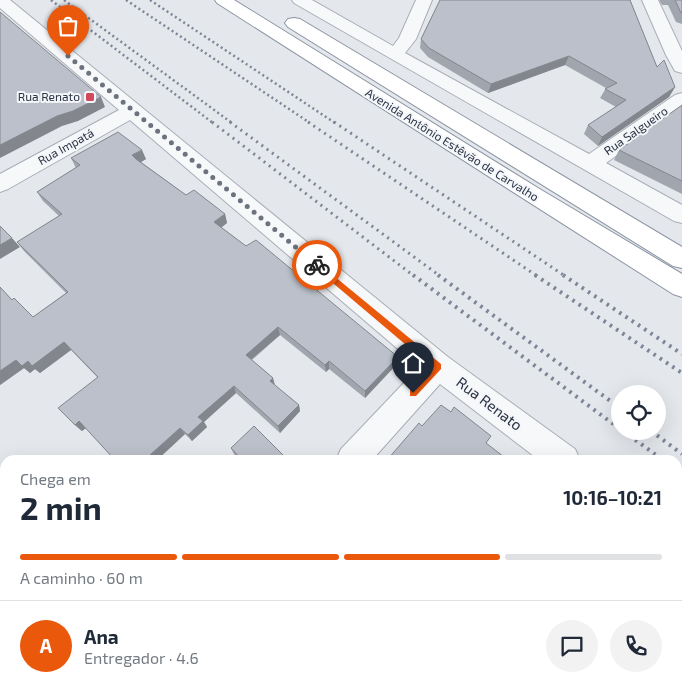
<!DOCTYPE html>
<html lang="pt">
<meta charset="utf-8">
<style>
:root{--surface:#fff;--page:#f2f2f3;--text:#1f2937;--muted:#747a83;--line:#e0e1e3;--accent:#ea580c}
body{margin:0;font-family:"Exo 2",sans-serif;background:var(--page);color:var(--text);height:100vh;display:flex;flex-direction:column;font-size:19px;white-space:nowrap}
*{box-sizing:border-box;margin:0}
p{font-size:16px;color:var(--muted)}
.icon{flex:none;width:28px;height:28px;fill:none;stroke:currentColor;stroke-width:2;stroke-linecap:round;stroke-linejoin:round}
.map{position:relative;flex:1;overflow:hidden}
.side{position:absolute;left:0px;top:455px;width:682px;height:245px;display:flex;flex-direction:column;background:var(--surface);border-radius:15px 15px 0 0;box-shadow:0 5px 20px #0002}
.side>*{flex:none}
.fabs{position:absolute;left:611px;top:385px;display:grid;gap:10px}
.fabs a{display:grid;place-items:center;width:55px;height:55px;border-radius:50%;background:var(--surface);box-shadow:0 5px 20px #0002;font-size:25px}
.pin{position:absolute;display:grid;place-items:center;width:42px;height:42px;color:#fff;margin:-51px -21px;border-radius:50% 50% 50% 0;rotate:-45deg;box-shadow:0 0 5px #0007}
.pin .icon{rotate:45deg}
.courier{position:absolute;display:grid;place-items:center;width:50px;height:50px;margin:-25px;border:4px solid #ea580c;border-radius:50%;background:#fff;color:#222;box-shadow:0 1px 6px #0007}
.head em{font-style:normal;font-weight:700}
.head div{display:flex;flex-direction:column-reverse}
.head{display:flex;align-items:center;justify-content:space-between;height:85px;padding:0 20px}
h1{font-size:32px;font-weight:700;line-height:38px}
.bar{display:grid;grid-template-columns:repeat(4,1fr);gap:8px 5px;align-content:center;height:60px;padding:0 20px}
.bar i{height:6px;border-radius:4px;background:var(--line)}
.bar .active{background:var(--accent)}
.bar p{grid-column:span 4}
.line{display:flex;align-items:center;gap:12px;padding:0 20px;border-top:1px solid var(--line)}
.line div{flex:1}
.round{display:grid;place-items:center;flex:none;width:52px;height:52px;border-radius:26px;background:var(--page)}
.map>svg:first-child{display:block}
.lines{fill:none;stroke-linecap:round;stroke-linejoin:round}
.minor-casing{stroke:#a9aeb7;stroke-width:2}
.highway-casing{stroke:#8b94a3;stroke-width:2}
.minor{fill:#f7f8fa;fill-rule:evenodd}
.highway{fill:#fff;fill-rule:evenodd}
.rail-far3{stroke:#7d8696;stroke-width:2.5;stroke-dasharray:2 3;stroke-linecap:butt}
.rail-far2{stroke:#7d8696;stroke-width:3;stroke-dasharray:2 4.5;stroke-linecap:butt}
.rail-far1{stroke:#7d8696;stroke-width:4;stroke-dasharray:2.5 5;stroke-linecap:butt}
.rail{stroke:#7d8696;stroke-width:5;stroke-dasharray:3 6;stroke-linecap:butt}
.wall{fill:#a1a5ae}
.shaded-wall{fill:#83868d}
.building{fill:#bbc0ca;stroke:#83868d}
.route{fill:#ea580c}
.done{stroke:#6c737f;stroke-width:5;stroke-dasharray:0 9}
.poi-dot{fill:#d1495b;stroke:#f4f6f9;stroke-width:2}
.labels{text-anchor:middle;stroke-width:4;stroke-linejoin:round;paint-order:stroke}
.far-poi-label{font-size:12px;fill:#2b3445;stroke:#f4f6f9;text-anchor:end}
.far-street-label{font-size:12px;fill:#2b3445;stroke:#f4f6f9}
.street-label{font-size:15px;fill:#2b3445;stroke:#f4f6f9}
</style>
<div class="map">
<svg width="682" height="700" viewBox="0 0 682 700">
<rect width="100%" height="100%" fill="#e4e7ec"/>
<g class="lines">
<defs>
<path id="minor" d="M 0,0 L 10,0 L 448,357 L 575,449 L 580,460 L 539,460 L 440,384 L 372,460 L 336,460 L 341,449 L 419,367 L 130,120 L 8,189 L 0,192 L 0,174 L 119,110 L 0,8 Z
M 292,0 L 312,0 L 393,46 L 399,38 L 416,0 L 432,0 L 416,39 L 405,53 L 589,154 L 675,95 L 682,93 L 682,108 L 606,163 L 682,205 L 682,223 L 674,221 L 294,3 Z
M 642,0 L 658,0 L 682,51 L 682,73 L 675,71 L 666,55 Z
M 678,528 L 682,530 L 682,565 L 678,563 Z
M 114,695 L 155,695 L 153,700 L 112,700 Z"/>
<path id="highway" d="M 215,0 L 234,0 L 538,188 L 682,274 L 682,297 L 673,294 L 217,3 Z
M 294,18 L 300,19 L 682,247 L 682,268 L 673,266 L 288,27 L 285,23 L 288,19 Z"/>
</defs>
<use href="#minor" class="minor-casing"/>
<use href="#highway" class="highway-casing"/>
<use href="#minor" class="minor"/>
<use href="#highway" class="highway"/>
<path class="rail-far3" d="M 51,0 L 213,123
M 64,0 L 232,123
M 126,0 L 310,123
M 150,0 L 335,123"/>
<path class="rail-far2" d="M 212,122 L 414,276
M 230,122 L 440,276
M 308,122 L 537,276
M 334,122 L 565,276"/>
<path class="rail-far1" d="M 413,275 L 620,429
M 438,275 L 620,408
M 535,275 L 682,373
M 563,275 L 682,354
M 623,431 L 663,460
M 651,431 L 682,454"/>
<path class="rail" d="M 678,471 L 682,474"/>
</g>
<path class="wall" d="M 439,0 L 630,0 L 657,67 L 675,87 L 669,97 L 598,146 L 584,134 L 588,125 L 616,107 L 600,98 L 606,88 L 565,65 L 488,93 L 428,57 L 420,48 L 421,39 L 440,0 Z
M 659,0 L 682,0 L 682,24 L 676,22 L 668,5 L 662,5 Z
M 682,105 L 682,194 L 614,160 L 619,150 Z
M 71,158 L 146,159 L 141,162 L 186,195 L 225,214 L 227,223 L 221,227 L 246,246 L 398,357 L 397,364 L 365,398 L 329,369 L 326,372 L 280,335 L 252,360 L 273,378 L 274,385 L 299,405 L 300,411 L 280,433 L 236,393 L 204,422 L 207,427 L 192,441 L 185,434 L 157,460 L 113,460 L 114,459 L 86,428 L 82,431 L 75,425 L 97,377 L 71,350 L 40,373 L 35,369 L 30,373 L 24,368 L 0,385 L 0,287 L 12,300 L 33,317 L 66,293 L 24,251 L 17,242 L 59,216 L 43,201 L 37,192 L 76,168 Z
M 231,448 L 288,460 L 239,460 L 234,454 Z
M 408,695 L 668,695 L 665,700 L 404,700 Z"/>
<path class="shaded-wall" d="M 569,56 L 565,65 L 488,93 L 491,84 Z
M 675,87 L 669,97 L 598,146 L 602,137 Z
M 101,97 L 105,107 L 78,121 L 62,126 L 0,158 L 0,145 L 57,116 Z
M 142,150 L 146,159 L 136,165 L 132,155 Z
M 225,214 L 227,223 L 217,231 L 214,222 Z
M 12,238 L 20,247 L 0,259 L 0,245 Z
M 278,327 L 280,335 L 248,362 L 246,355 Z
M 64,342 L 71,350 L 40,373 L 35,369 L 30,373 L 24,368 L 0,385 L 0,371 L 16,360 L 28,361 Z
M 398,357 L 397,364 L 365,398 L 365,391 Z
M 329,361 L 329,369 L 326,372 L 325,365 Z
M 273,378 L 275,385 L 270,381 Z
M 234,386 L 236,393 L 204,422 L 207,427 L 192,441 L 188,435 L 198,417 Z
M 299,405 L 300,411 L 280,433 L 278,426 Z
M 79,421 L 86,428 L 82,431 L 75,425 Z
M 180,428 L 185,434 L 157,460 L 154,460 L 150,455 Z
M 0,512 L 5,519 L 5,528 L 0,521 Z
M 6,695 L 17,695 L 12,700 L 1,700 Z"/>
<path class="building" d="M 440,0 L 630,0 L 657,67 L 664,60 L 675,87 L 602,137 L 588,125 L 626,100 L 605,89 L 617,83 L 569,56 L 491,84 L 429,48 L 421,39 Z
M 675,0 L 682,0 L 682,13 L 681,13 Z
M 0,12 L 101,97 L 73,111 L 57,116 L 0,145 Z
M 682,105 L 682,181 L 619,150 Z
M 118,132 L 142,150 L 132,155 L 136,159 L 186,195 L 194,190 L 225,214 L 214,222 L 246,246 L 256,240 L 398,357 L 365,391 L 329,361 L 325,365 L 278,327 L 246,355 L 273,378 L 270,381 L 299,405 L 278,426 L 234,386 L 198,417 L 203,421 L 188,435 L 180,428 L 150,455 L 154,460 L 113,460 L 114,459 L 79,421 L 75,425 L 58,408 L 98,377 L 64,342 L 32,366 L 28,361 L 22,366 L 16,360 L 0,371 L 0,287 L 12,300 L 14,298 L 33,317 L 68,292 L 17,242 L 62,214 L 37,192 L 80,165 L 71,158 Z
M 0,226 L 12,238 L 0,245 Z
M 441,405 L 451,412 L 454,407 L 491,436 L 486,443 L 508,460 L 387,460 L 419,423 L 422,426 Z
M 254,426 L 288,460 L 242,460 L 231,448 Z
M 0,521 L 5,528 L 5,695 L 6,695 L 1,700 L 0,700 Z
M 678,591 L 682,594 L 682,620 L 678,628 Z
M 678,669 L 680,672 L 678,677 Z
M 236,695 L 301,695 L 298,700 L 232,700 Z
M 377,695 L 397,695 L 401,700 L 374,700 Z
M 411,695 L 668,695 L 665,700 L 407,700 Z"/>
<path class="route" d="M 317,262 L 441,364 L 441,369 L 416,396 L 410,396 L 410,390 L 432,367 L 314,267 L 314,263 Z"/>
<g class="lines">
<path class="done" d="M 68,56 L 317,265"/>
</g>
<rect class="poi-dot" x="85" y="92" width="10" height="10" rx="2.5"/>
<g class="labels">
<g class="far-poi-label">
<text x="80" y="101">Rua Renato</text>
</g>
<g class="far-street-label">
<text transform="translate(636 131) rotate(-35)" y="4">Rua Salgueiro</text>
<text transform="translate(452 145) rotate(32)" y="4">Avenida Antônio Estêvão de Carvalho</text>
<text transform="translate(66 147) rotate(-29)" y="4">Rua Impatá</text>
</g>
<g class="street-label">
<text transform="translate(489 404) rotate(37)" y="5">Rua Renato</text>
</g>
</g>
</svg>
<div class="fabs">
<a><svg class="icon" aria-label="locate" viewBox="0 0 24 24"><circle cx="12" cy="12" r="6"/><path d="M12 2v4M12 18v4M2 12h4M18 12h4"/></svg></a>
</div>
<div class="pin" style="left:68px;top:56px;background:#ea580c"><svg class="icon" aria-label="bag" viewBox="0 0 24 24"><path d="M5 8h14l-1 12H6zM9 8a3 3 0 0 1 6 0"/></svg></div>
<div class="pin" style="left:413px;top:393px;background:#1f2937"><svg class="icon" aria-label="home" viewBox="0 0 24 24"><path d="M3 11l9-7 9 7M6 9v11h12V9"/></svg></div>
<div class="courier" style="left:317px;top:265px"><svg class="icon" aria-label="bike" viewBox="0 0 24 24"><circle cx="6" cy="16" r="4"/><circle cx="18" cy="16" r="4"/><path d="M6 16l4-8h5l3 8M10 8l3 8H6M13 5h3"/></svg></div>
<section class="side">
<div class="head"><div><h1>2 min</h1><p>Chega em</p></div><em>10:16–10:21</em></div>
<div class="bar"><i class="active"></i><i class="active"></i><i class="active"></i><i></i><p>A caminho · 60 m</p></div>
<div class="line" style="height:90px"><b class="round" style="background:var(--accent);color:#fff">A</b><div><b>Ana</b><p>Entregador · 4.6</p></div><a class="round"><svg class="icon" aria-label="chat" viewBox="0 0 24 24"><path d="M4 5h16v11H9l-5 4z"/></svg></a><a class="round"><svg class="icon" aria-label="phone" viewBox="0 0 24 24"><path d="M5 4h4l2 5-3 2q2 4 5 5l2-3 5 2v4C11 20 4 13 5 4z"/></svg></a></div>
</section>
</div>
